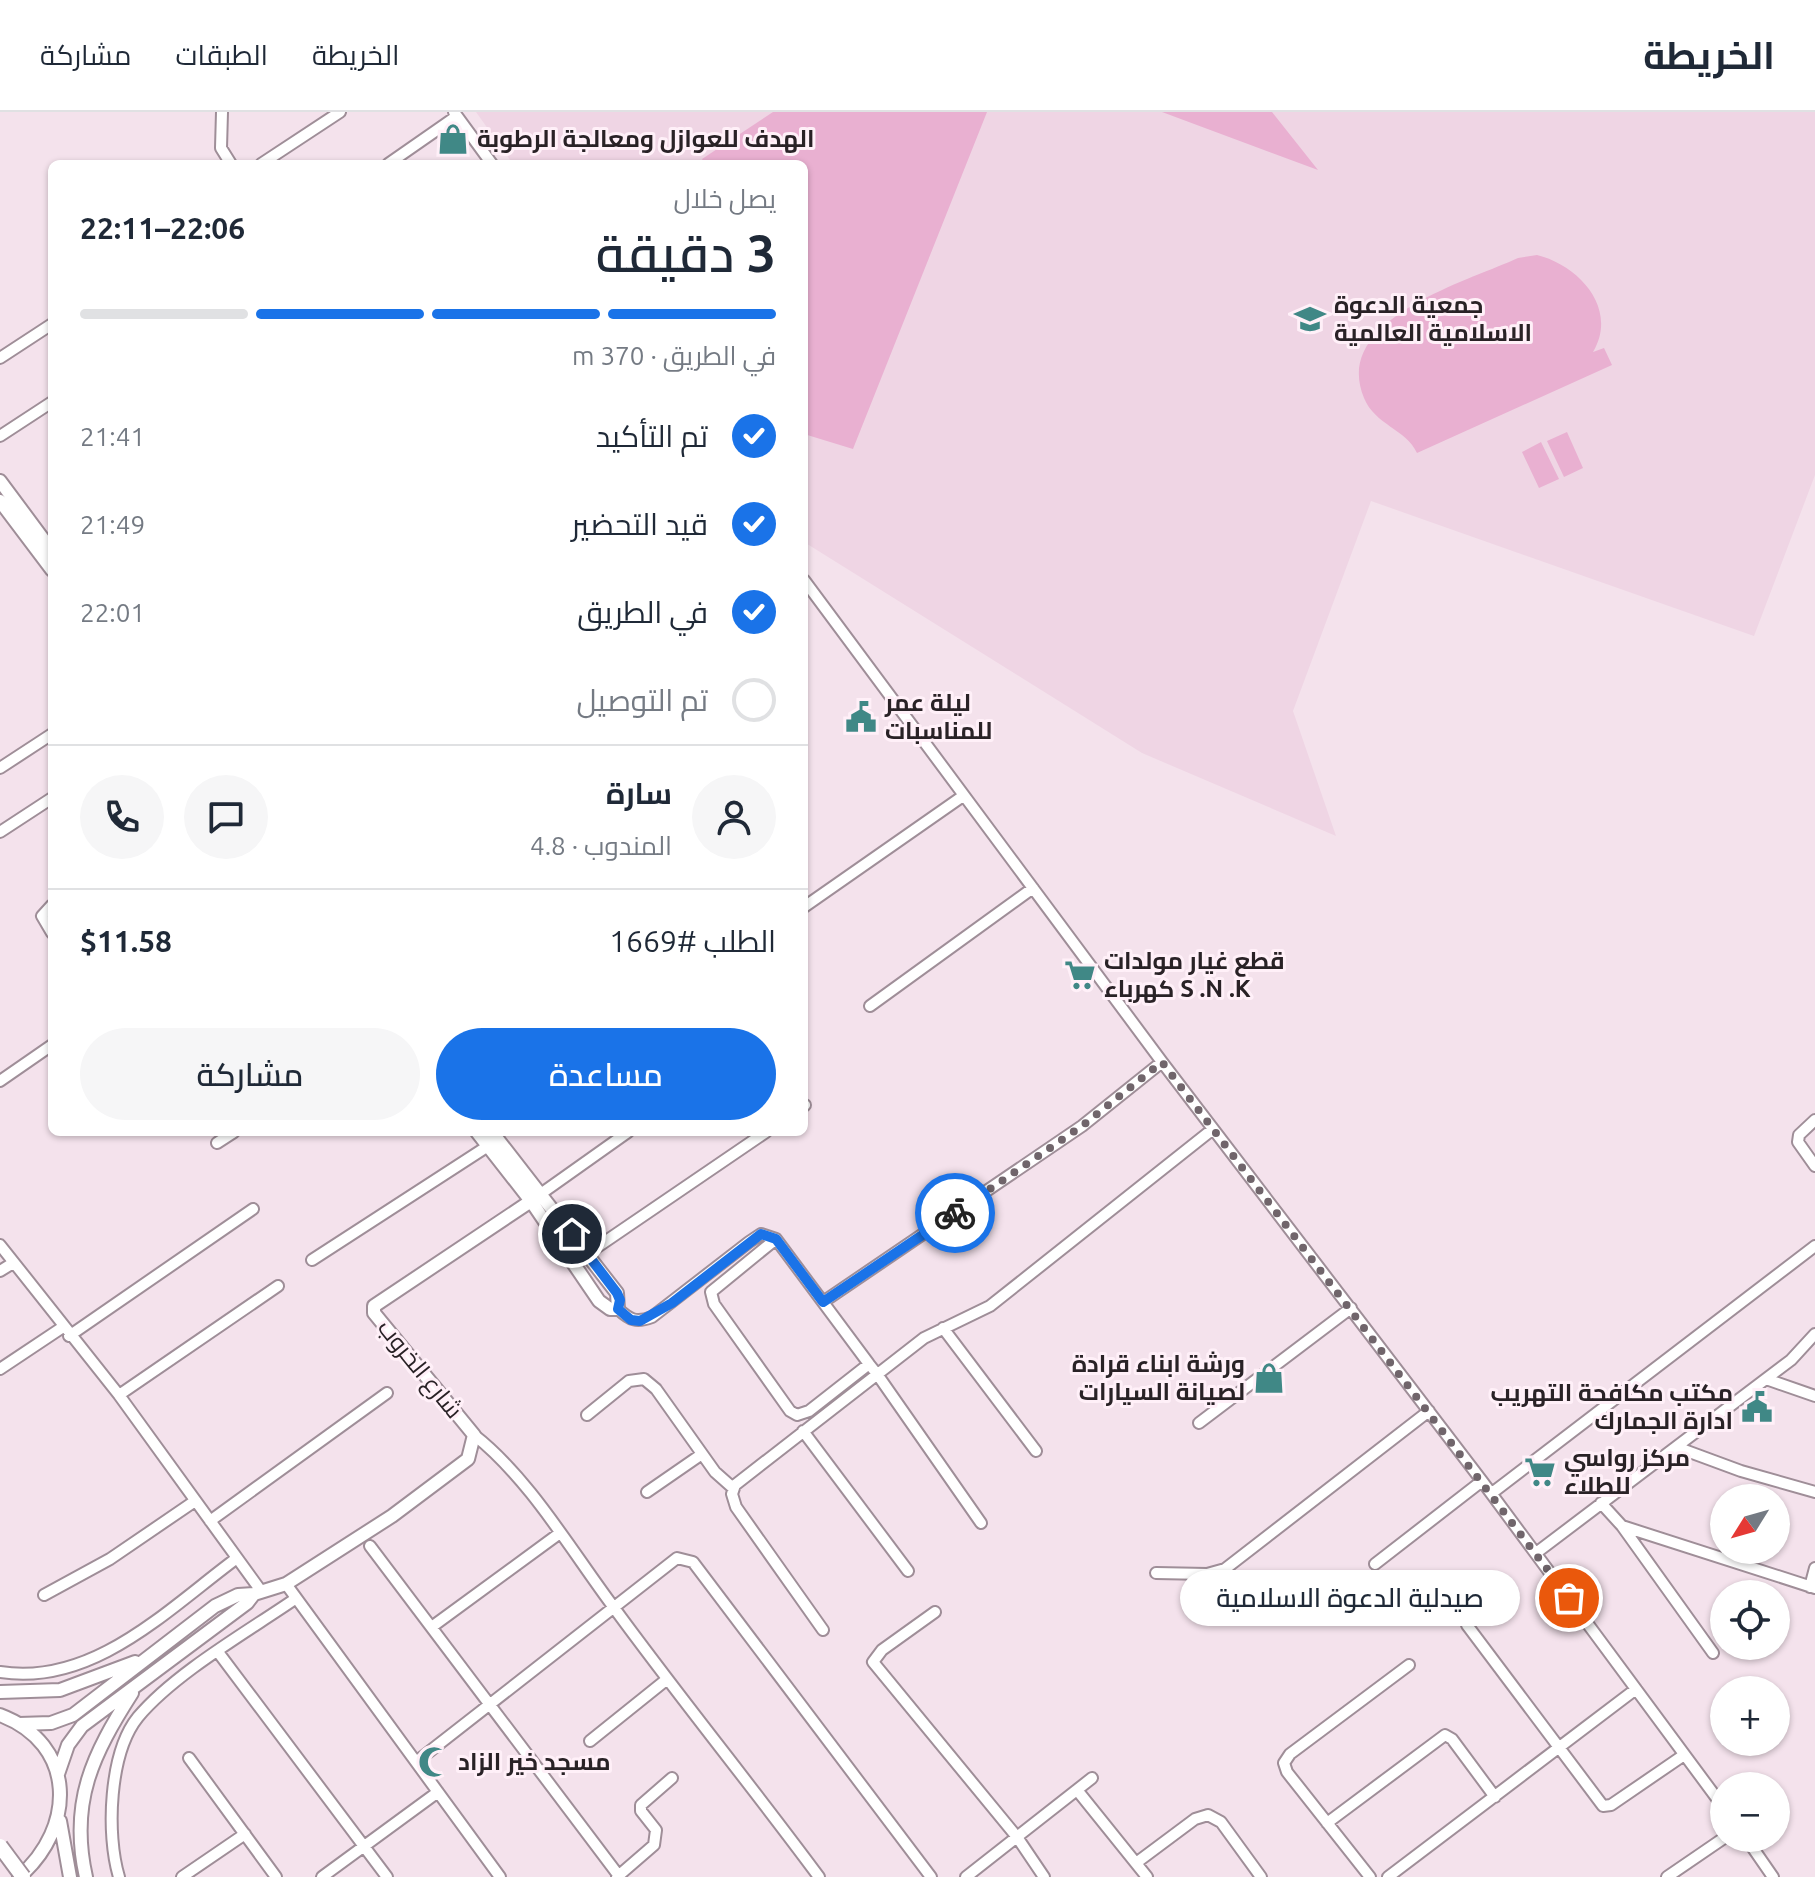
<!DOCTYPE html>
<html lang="ar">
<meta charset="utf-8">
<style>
:root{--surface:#fff;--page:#f6f6f7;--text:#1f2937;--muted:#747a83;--line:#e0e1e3;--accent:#1a73e8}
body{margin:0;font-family:Ubuntu,Cairo,sans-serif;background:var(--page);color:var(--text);direction:rtl;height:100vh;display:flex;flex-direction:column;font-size:30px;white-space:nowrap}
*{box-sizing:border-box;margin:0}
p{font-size:26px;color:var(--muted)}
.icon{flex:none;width:44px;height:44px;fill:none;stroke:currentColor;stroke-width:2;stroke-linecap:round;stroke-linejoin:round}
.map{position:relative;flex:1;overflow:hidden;direction:ltr}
.details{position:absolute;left:48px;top:48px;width:760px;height:976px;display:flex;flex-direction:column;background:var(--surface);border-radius:12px;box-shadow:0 2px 6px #0004;direction:rtl}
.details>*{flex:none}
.needle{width:52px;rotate:233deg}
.controls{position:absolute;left:1710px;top:1372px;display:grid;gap:16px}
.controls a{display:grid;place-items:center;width:80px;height:80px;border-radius:50%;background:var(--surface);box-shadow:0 2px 6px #0004;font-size:40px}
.pin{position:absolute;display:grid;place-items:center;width:68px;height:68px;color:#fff;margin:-34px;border:4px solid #fff;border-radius:50%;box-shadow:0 2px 8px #0007}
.courier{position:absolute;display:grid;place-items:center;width:80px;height:80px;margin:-40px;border:6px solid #1a73e8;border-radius:50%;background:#fff;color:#222;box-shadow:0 2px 10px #0007}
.bubble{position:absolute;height:56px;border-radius:28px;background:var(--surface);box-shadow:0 2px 6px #0004;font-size:26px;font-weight:600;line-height:56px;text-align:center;direction:rtl}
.overview em{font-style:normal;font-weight:600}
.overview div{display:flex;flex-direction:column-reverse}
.overview{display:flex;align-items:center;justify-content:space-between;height:136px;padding:0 32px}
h1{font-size:52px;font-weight:600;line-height:60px}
.bar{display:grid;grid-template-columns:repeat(4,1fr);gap:12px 8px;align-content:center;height:96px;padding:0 32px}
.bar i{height:10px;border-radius:6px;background:var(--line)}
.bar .active{background:var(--accent)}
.bar p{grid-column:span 4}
.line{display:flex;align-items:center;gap:20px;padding:0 32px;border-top:2px solid var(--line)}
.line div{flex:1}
.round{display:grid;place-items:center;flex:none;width:84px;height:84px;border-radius:42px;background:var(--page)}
ol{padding:0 32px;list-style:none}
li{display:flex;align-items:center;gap:24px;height:88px}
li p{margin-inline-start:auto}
li .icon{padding:8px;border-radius:50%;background:var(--accent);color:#fff;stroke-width:4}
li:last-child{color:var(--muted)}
li i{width:44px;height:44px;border:4px solid var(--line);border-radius:50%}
.primary-button{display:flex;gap:16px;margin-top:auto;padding:16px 32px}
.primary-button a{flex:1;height:92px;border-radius:48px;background:var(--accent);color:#fff;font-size:32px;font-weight:600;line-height:92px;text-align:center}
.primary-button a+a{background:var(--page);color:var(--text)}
header{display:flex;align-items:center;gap:48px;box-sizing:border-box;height:112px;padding:0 40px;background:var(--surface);border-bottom:2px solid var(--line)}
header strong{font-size:38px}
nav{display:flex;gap:44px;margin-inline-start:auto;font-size:28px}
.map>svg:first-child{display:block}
.built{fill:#efd5e4}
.garden{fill:#e9b0d1}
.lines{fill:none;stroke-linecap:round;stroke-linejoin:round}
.minor-casing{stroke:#9f8e98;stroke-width:14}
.major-casing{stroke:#9f8e98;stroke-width:16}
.minor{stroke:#fff;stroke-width:10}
.major{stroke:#fff;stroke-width:12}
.highway-bridge-casing{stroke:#9f8e98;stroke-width:18;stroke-linecap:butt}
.highway-bridge{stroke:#fff;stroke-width:14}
.done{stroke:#70656b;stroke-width:8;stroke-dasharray:0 14.4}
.route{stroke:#1a73e8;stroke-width:10}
.labels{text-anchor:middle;stroke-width:6;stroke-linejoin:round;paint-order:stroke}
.poi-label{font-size:24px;font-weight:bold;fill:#292226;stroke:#fff0f8;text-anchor:start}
.street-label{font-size:24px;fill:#292226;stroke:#fff0f8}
</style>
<header>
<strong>الخريطة</strong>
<nav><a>الخريطة</a><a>الطبقات</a><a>مشاركة</a></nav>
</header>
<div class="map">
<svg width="1815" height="1765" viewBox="0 0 1815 1765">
<rect width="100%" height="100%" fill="#f4e2ec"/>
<path class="built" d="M 476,0 L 1815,0 L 1815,363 L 1754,524 L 1371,389 L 1293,599 L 1336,724 L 1142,641 L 804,430 L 804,52 L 513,52 Z"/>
<path class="garden" d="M 773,0 L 987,0 L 853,337 L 804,322 L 804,52 L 705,52 L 702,47 Z
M 1162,0 L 1272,0 L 1318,58 Z
M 1537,143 C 1578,153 1619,196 1593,240 L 1604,236 L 1612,253 L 1417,341 C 1406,317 1375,313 1364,286 C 1331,207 1466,170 1518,146 Z
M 1567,320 L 1583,356 L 1564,365 L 1547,329 Z
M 1541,330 L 1559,367 L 1539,376 L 1522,340 Z"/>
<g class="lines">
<defs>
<path id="minor" d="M 222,0 L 221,36 L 231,52
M 454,0 L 492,52
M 261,52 L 340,0
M 388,52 L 457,4
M 0,246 L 52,212
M 0,324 L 52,290
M 804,468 L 1162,950 L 1482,1369 L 1724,1696
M 0,656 L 52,622
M 0,720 L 52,686
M 52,793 L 42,804 L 52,821
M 804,795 L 963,684
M 870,894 L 1033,776
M 0,969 L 52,933
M 804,994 L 805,993
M 1815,1008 L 1799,1023 L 1798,1030 L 1815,1054
M 217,1031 L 234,1020
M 542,1081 L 628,1020
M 0,1133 L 119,1283 L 261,1479
M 587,1142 L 766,1020
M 312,1148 L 488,1034
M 0,1159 L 13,1151
M 823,1190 L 1082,1014 L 1162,950
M 618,1197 C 630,1208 636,1211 652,1205 L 749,1130 L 761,1122 L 776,1127
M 943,1216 L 1036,1339
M 69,1224 L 253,1097
M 869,1252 L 809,1299 L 797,1303 L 790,1299 L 714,1192 L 711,1180 L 776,1127 L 869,1252 L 877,1262 L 981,1411
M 0,1257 L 63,1215
M 1766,1267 L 1815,1284
M 119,1283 L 278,1174
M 587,1303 L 629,1269 L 644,1267 L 656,1277 L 715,1360 L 733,1376
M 1199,1311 L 1351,1196
M 803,1319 L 908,1459
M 474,1323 C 528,1365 571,1438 612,1493 C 679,1585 751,1673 819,1765
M 1676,1335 L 1741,1359 L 1815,1380
M 647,1380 L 702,1342
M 1492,1381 L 1815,1134
M 1601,1391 L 1622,1414 L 1713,1541
M 210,1409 L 387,1281
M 1622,1414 L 1815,1476
M 370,1434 L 619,1764
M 1536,1441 L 1791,1248 L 1815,1222
M 1375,1452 L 1482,1369
M 1156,1461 L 1207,1462 L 1225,1457 L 1429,1299
M 286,1472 L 500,1765
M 1810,1475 L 1815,1456
M 44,1483 L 110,1447 L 195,1389
M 935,1500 L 882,1538 L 873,1550 L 1017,1725 L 1044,1765
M 1467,1513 L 1603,1694 L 1611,1693 L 1684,1643
M 433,1514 L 560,1421
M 823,1518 L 736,1395 L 732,1382 L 735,1373 L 924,1226 L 990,1194 L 1213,1017
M 218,1540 L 387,1765
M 0,1560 C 93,1575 168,1497 237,1446
M 590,1629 L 666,1568
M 189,1646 L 276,1765
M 416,1650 L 677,1446 L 693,1450 L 931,1765
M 1077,1678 L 1147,1765
M 1327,1711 L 1445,1623 L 1452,1627 L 1495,1685
M 1746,1726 L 1773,1765
M 1136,1751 L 1195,1707 L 1208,1703 L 1221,1710 L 1261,1765
M 119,1765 C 106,1722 109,1641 138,1605 C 175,1561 247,1520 295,1487
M 182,1765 L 245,1722
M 322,1765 L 438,1680
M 617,1765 L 654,1733 L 656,1718 L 641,1699 L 641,1693 L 672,1666
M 966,1765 L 1092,1666
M 1370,1765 L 1287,1660 L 1284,1651 L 1290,1642 L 1409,1553
M 1388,1765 L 1636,1577
M 1667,1765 L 1724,1726"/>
<path id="major" d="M 0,369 L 52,439
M 0,389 L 52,458
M 477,1020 L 531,1089 L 599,1189 L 610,1197 L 618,1197 L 617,1181 L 492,1020
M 0,1580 L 60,1578 L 135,1550
M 0,1603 C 77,1632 76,1716 19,1765
M 19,1612 L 51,1611 L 73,1603 L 215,1494 L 238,1483 L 254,1482 L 286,1472 L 392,1404 L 468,1347 L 474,1323 L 374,1201 L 374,1194 L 531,1089
M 58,1662 L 68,1633 L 82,1614 L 247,1491 L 254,1482
M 60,1709 L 70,1765
M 86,1765 C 69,1690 93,1642 132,1581"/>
</defs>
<use href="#minor" class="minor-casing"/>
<use href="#major" class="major-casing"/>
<use href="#minor" class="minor"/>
<use href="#major" class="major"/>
<defs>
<path id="highway-bridge" d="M 0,1734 L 23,1765"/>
</defs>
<use href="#highway-bridge" class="highway-bridge-casing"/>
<use href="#highway-bridge" class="highway-bridge"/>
</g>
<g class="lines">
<path class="done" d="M 955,1101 L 1082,1014 L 1162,950 L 1569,1486"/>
<path class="route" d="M 572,1122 L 617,1181 L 620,1188 L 618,1197 L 631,1208 L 640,1209 L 672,1191 L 761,1122 L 776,1127 L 823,1190 L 955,1101"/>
</g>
<defs>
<symbol id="shop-bare" viewBox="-9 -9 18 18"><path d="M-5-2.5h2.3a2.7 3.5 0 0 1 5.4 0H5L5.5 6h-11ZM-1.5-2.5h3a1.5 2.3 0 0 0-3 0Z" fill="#408886" stroke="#fff0f8" stroke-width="2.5" paint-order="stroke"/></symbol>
<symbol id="university-bare" viewBox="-9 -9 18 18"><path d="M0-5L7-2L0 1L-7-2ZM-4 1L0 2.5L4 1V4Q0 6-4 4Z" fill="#408886" stroke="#fff0f8" stroke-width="2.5" paint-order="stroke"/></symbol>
<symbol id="civic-bare" viewBox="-9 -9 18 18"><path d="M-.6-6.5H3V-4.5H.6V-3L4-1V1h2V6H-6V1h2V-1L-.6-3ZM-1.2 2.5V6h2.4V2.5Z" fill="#408886" stroke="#fff0f8" stroke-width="2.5" paint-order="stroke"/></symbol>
<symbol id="supermarket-bare" viewBox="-9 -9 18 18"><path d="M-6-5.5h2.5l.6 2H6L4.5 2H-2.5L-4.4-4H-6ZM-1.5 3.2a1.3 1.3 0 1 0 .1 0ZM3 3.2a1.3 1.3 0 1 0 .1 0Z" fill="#408886" stroke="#fff0f8" stroke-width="2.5" paint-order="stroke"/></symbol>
<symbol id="mosque-bare" viewBox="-9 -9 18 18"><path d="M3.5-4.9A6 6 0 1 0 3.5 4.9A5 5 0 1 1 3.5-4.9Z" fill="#408886" stroke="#fff0f8" stroke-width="2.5" paint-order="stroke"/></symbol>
</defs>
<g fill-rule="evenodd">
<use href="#shop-bare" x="431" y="5" width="44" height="44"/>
<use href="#university-bare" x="1288" y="185" width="44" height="44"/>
<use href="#civic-bare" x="839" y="583" width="44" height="44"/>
<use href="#supermarket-bare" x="1058" y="841" width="44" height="44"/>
<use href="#shop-bare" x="1247" y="1244" width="44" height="44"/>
<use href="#civic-bare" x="1735" y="1273" width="44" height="44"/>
<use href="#supermarket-bare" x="1518" y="1338" width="44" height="44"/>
<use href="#mosque-bare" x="412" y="1628" width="44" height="44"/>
</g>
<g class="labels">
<g class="poi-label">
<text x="477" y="35">الهدف للعوازل ومعالجة الرطوبة</text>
<text x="1334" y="201">جمعية الدعوة<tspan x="1334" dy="28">الاسلامية العالمية</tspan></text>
<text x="885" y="599">ليلة عمر<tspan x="885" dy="28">للمناسبات</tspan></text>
<text x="1104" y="857">قطع غيار مولدات<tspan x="1104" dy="28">كهرباء S .N .K</tspan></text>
<text x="1245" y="1260" text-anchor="end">ورشة ابناء قرادة<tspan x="1245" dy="28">لصيانة السيارات</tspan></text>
<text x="1733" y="1289" text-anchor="end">مكتب مكافحة التهريب<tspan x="1733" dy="28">ادارة الجمارك</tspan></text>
<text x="1564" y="1354">مركز رواسي<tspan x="1564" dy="28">للطلاء</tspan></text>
<text x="458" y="1658">مسجد خير الزاد</text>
</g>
<g class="street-label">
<text transform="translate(420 1257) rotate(51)" y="8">شارع الخروب</text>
</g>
</g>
</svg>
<div class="controls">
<a><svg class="needle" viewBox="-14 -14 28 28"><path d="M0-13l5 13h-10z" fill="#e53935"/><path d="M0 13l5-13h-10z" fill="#747a83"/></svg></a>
<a><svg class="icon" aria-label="locate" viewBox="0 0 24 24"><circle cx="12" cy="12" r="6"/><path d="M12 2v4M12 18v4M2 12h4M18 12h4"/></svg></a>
<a>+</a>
<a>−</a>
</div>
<div class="pin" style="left:1569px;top:1486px;background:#ea580c"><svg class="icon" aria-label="bag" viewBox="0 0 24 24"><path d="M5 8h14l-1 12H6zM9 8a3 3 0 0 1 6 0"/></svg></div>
<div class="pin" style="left:572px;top:1122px;background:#1f2937"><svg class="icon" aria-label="home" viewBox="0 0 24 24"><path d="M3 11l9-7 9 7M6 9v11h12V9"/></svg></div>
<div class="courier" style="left:955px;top:1101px"><svg class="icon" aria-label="bike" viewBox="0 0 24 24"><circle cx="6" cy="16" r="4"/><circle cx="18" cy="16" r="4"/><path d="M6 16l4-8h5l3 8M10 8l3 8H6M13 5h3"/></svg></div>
<div class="bubble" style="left:1180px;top:1458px;width:340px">صيدلية الدعوة الاسلامية</div>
<section class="details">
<div class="overview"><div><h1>3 دقيقة</h1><p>يصل خلال</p></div><em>22:06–22:11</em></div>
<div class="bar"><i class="active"></i><i class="active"></i><i class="active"></i><i></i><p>في الطريق · 370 m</p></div>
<ol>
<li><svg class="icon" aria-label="check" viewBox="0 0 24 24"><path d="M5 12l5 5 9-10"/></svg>تم التأكيد<p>21:41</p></li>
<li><svg class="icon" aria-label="check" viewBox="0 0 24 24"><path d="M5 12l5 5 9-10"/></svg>قيد التحضير<p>21:49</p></li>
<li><svg class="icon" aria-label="check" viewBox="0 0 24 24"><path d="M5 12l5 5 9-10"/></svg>في الطريق<p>22:01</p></li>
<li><i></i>تم التوصيل</li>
</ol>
<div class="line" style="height:144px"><a class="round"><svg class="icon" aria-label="person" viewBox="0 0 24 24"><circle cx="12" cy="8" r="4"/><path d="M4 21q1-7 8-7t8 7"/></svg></a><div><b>سارة</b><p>المندوب · 4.8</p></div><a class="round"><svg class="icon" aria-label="chat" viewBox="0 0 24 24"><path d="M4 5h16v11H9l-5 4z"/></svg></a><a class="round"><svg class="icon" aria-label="phone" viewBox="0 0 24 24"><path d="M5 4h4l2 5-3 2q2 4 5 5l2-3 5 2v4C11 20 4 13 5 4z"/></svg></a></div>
<div class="line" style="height:104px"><div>الطلب #1669</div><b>$11.58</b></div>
<div class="primary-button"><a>مساعدة</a><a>مشاركة</a></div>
</section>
</div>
